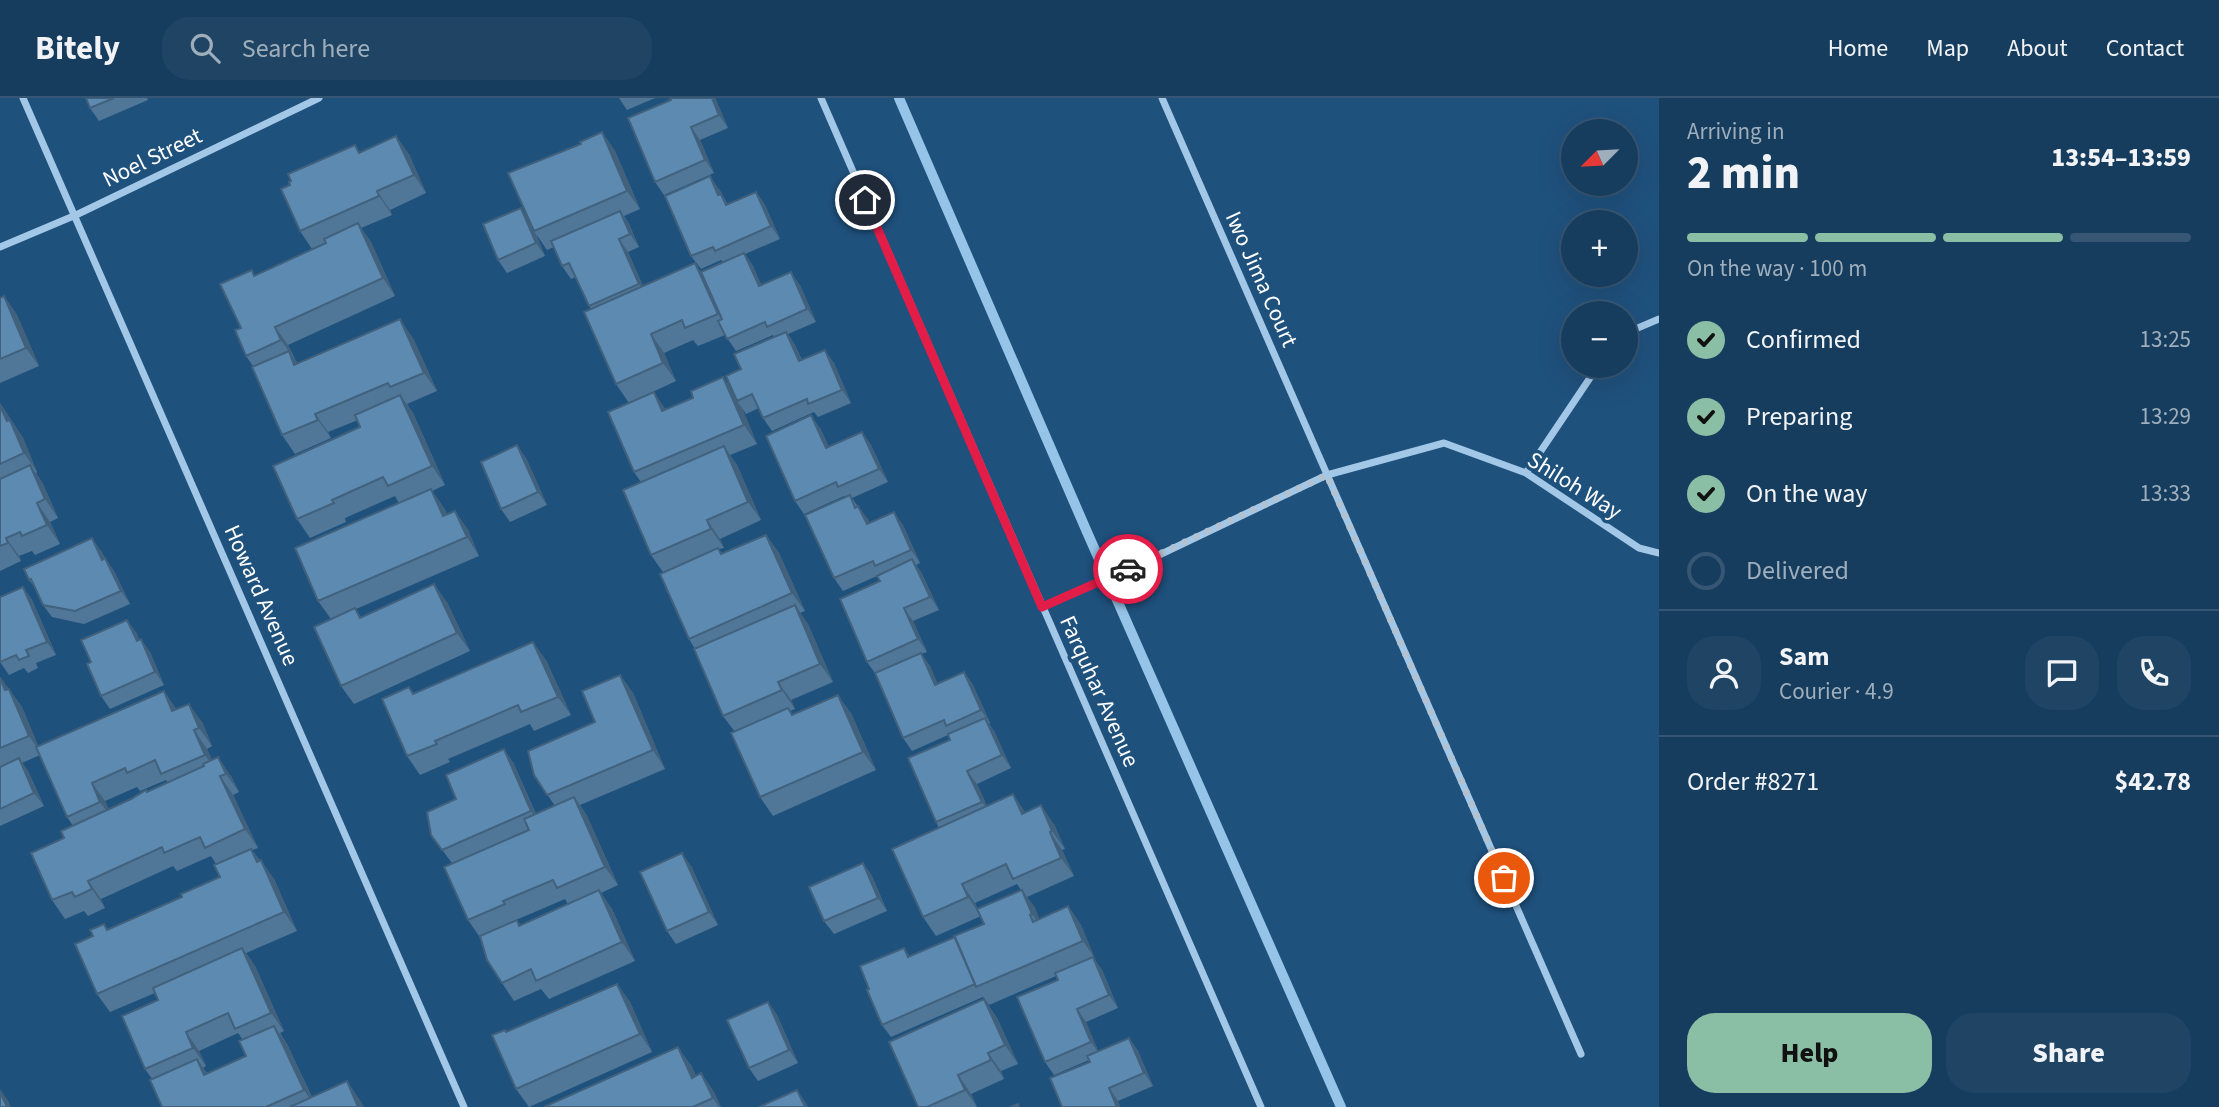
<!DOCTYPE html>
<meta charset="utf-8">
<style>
:root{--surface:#173d5e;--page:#204464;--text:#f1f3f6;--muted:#9eaebc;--line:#365673;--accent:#8abfa5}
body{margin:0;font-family:"Source Sans 3",sans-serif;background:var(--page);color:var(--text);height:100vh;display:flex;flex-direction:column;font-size:26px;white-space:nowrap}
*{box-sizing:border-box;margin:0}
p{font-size:23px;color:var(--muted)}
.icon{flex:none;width:38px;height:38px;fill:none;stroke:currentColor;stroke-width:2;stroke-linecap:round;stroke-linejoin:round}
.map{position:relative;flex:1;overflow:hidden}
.drawer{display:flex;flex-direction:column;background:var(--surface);width:560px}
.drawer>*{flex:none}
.needle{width:46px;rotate:246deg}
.controls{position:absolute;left:1561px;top:21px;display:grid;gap:14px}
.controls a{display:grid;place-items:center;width:77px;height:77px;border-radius:50%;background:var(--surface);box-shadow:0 7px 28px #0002,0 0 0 2px var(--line);font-size:35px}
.pin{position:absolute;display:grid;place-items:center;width:60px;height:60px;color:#fff;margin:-30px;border:4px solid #fff;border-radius:50%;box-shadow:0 2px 7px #0007}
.courier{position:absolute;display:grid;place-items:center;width:70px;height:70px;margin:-35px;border:5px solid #e11d48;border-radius:50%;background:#fff;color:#222;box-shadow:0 2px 9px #0007}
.head em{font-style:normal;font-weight:800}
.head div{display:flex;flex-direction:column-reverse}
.head{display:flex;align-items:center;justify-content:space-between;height:119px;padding:0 28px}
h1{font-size:46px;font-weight:800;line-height:52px}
.bar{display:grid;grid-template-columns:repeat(4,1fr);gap:10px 7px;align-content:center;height:84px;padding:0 28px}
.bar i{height:9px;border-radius:5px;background:var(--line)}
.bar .current{background:var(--accent)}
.bar p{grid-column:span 4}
.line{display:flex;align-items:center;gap:18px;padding:0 28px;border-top:2px solid var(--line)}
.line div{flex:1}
.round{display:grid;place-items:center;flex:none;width:74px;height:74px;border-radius:28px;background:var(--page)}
ol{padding:0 28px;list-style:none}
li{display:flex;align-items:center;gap:21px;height:77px}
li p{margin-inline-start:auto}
li .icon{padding:7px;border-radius:50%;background:var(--accent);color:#111;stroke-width:4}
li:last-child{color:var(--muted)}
li i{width:38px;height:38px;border:4px solid var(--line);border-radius:50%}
.primary-button{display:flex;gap:14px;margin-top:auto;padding:14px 28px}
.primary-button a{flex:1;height:80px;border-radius:28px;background:var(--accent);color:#111;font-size:28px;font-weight:800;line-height:80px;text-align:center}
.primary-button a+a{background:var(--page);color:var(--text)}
header{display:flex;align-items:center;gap:42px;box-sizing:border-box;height:98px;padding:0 35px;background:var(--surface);border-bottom:2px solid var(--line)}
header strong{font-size:33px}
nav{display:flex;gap:38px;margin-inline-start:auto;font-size:24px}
.search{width:490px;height:63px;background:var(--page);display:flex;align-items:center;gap:18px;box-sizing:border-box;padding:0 24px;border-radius:28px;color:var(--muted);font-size:26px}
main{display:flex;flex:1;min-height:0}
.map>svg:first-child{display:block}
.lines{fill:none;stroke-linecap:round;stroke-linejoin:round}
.stream{stroke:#96c4e8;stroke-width:10}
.minor{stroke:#a3c8e7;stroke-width:7}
.wall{fill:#507798;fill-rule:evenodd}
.shaded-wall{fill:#41617c}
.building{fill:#5d8ab1;stroke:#41617c;stroke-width:2}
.done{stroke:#b1c2d2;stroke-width:7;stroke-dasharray:0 12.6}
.route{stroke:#e11d48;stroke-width:9}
.labels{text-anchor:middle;stroke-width:7;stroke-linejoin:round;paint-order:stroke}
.street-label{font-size:23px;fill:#fff;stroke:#1f517d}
</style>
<header>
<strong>Bitely</strong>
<div class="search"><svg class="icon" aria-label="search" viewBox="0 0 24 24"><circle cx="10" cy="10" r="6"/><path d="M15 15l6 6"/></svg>Search here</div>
<nav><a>Home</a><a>Map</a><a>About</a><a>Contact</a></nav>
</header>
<main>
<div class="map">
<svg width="1659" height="1009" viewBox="0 0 1659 1009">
<rect width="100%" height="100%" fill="#1f517d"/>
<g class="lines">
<path class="stream" d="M 899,0 L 1087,434 L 1341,1009"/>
<path class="minor" d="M 23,0 L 464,1009
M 821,0 L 1261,1009
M 1162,0 L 1581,956
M 0,149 L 76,117 L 319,0
M 1626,235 L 1659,221
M 1526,375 L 1598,268
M 1042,509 L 1155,459 L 1327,377 L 1444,345 L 1526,375 L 1639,450 L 1659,455"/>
</g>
<path class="wall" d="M 86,0 L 147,0 L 148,2 L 99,23 L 90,10 Z
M 619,0 L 655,0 L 627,12 Z
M 668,0 L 715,0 L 728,30 L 700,42 L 714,75 L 664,97 L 655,84 L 671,2 L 670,0 Z
M 602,34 L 615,53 L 640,111 L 624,118 L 629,126 L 639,149 L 628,154 L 643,188 L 701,174 L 723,164 L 721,162 L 701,171 L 691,158 L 719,91 L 728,107 L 756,94 L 765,107 L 780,141 L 745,156 L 753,168 L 761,187 L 800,187 L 816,224 L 788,236 L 795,247 L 802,262 L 834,265 L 851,305 L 818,319 L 814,314 L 772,333 L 763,320 L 759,310 L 746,316 L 742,310 L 757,346 L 730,357 L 737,367 L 761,422 L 720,441 L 724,450 L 719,451 L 722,456 L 766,437 L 779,455 L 805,513 L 800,515 L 808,526 L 833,584 L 791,602 L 795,611 L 790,613 L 793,617 L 851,615 L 876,672 L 773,718 L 760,699 L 735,634 L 723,618 L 695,551 L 689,541 L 663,474 L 651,457 L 641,384 L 634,374 L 666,311 L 693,300 L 723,279 L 731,290 L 741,271 L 774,239 L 773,237 L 736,253 L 725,237 L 698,248 L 693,242 L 664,255 L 676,283 L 629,305 L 616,286 L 591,211 L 576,179 L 571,181 L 562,168 L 554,149 L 547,152 L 536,136 L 545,158 L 507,175 L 498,162 L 521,110 L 528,121 Z
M 355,47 L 360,55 L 409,56 L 426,95 L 390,112 L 392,117 L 361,130 L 371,144 L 395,198 L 288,247 L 297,265 L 413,240 L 437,293 L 407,306 L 413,315 L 445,387 L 432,393 L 444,410 L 447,416 L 455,413 L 468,432 L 479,458 L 356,511 L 361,519 L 447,504 L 470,553 L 354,606 L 341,588 L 331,521 L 318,503 L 399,405 L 395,398 L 345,420 L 346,424 L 310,440 L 297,421 L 360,329 L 358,322 L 328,334 L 331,340 L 295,356 L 282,337 L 253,268 L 246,258 L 241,230 L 312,151 L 300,133 L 290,87 Z
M 4,198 L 17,217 L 39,268 L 0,285 L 0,200 Z
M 0,305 L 23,340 L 37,374 L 36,375 L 43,386 L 58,420 L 50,424 L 60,446 L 35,457 L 32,453 L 19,458 L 21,463 L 0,473 Z
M 820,330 L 829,349 L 862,334 L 871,347 L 888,384 L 852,400 L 869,425 L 903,427 L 920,465 L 916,467 L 921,474 L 939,512 L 913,523 L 927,554 L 921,556 L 930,568 L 937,585 L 964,574 L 973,587 L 990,625 L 989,626 L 994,633 L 1011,670 L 977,686 L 987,708 L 1026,714 L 1054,726 L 1065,751 L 1062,752 L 1074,778 L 1027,799 L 1035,810 L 1039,821 L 1068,808 L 1081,827 L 1095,862 L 1102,872 L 1118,910 L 1086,924 L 1098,953 L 1129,940 L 1138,953 L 1153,988 L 1118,1003 L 1120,1009 L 1062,1009 L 1090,964 L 1089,962 L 1054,977 L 1045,964 L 1058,882 L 1056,878 L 989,907 L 983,899 L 891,939 L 882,927 L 869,891 L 904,850 L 910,859 L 984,826 L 981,818 L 936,838 L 923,819 L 939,730 L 936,724 L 950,642 L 948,637 L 912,653 L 903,640 L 875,575 L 867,564 L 880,483 L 877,478 L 843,493 L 834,480 L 845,399 L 844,398 L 804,416 L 795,403 ZM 1017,786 L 1021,792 L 978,811 L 975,805 Z
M 526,360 L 547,407 L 510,424 L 501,411 Z
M 101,453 L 105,460 L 114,473 L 130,506 L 84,526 L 52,519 L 43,507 L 37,492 L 29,482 Z
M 23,489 L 32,502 L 56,557 L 36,565 L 38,570 L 28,575 L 24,570 L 9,577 L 0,564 Z
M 136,534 L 139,542 L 150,554 L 164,587 L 110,611 L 101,598 L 91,564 Z
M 546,562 L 571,617 L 534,633 L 530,626 L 448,661 L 450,664 L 420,677 L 407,658 L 414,596 Z
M 620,577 L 633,595 L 665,671 L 580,707 L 587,718 L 618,787 L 601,795 L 612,811 L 635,863 L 549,901 L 541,891 L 514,903 L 502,885 L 481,841 L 468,822 L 529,732 L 529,731 L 452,765 L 431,737 L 456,701 L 513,664 L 536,716 L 555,708 L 534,677 L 595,624 ZM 565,801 L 568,806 L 521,827 L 516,822 Z
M 0,579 L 22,609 L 38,648 L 164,593 L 176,611 L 202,624 L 212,648 L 207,651 L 212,662 L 231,678 L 239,694 L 233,697 L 258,750 L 252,752 L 274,781 L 297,833 L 246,855 L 255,868 L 284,933 L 280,935 L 287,946 L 312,999 L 347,983 L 364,1009 L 162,1009 L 152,981 L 145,971 L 158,902 L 155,895 L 110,914 L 97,896 L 108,831 L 182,799 L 220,779 L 216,766 L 211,758 L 177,773 L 173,768 L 101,801 L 105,810 L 88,818 L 84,813 L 65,821 L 52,802 L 64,740 L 73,728 L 67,719 L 40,657 L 22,665 L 28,673 L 44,708 L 0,728 ZM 166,682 L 168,685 L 109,712 L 105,703 L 137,689 L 140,693 ZM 238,935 L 243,942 L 246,958 L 207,975 L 203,970 L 206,968 L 199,953 Z
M 863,765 L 872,778 L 887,813 L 834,836 L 824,823 Z
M 691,768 L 718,827 L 676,846 L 667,833 Z
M 617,886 L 630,904 L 652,954 L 529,1009 L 516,991 L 507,934 Z
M 984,901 L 997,920 L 1018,966 L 1001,973 L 1004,981 L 971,996 L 977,1009 L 918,1009 Z
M 768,904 L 777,917 L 798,965 L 758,983 L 749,970 Z
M 691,967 L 696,978 L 701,975 L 714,994 L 721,1009 L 544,1009 Z"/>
<path class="shaded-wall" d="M 712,0 L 715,0 L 728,30 L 719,17 Z
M 691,29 L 700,42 L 714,75 L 705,62 Z
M 602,34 L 615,53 L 640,111 L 627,93 Z
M 396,38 L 409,56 L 426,95 L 414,77 Z
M 710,78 L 719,91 L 727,110 L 718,97 Z
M 377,93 L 390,112 L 392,117 L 379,98 Z
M 756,94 L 765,107 L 780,141 L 771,128 Z
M 521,110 L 530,123 L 545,158 L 536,145 Z
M 620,113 L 629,126 L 639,149 L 630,136 Z
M 358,125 L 371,144 L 395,198 L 383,180 Z
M 619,141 L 628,154 L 648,199 L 639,186 Z
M 744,155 L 753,168 L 768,201 L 759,188 Z
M 695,165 L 708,184 L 731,234 L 718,216 Z
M 791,174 L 800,187 L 816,224 L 807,211 Z
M 4,198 L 17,217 L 39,268 L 26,250 Z
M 400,221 L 413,240 L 437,293 L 424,275 Z
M 275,229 L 288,247 L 294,261 L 281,242 Z
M 786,234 L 795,247 L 808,276 L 799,263 Z
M 651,236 L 664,255 L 676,283 L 663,265 Z
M 825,252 L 834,265 L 851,305 L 842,292 Z
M 289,253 L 302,271 L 294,267 Z
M 723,279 L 736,298 L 737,303 L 742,310 L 757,346 L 744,327 Z
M 654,294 L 666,312 L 662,313 Z
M 400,297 L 413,315 L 445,387 L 432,368 Z
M 0,305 L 23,340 L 37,374 L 24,355 L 7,323 L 0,308 Z
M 315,316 L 328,334 L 331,340 L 318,322 Z
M 811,317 L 820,330 L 836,363 L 826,350 Z
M 862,334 L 871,347 L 888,384 L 879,371 Z
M 517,347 L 526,360 L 547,407 L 538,394 Z
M 724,348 L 737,367 L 761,422 L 748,404 Z
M 30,367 L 43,386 L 58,420 L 45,401 Z
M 431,391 L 444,410 L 456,437 L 443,418 Z
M 37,405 L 50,424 L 60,446 L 47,427 Z
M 858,408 L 868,421 L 876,439 L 867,426 Z
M 455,413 L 468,432 L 479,458 L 467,439 Z
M 894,414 L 903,427 L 920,465 L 911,452 Z
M 707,422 L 720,441 L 724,450 L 711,431 Z
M 766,437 L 779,455 L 805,513 L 792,495 Z
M 6,440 L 19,458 L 21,463 L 8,445 Z
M 92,440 L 101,453 L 112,474 L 102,462 Z
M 105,460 L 114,473 L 130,506 L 121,493 Z
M 912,461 L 921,474 L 939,512 L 930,499 Z
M 434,486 L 447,504 L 470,553 L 457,535 Z
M 23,489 L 32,502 L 56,557 L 47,544 Z
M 795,507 L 808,526 L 833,584 L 820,566 Z
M 904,510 L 913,523 L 927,554 L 918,541 Z
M 127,522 L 136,534 L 146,556 L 137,543 Z
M 141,541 L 150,554 L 164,587 L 155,574 Z
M 533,544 L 546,562 L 571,617 L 558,599 Z
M 921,555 L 930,568 L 944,600 L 935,587 Z
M 964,574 L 973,587 L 990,625 L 981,612 Z
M 620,577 L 633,595 L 665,671 L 653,652 Z
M 0,579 L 22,609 L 42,656 L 29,638 L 5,592 Z
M 778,584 L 791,602 L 795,611 L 782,592 Z
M 164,593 L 177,612 L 172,613 Z
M 838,597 L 851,615 L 876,672 L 863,654 Z
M 189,606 L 202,624 L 212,648 L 199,630 Z
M 985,620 L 994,633 L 1011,670 L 1002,657 Z
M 194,632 L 207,651 L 218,675 L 205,657 Z
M 504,651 L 513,664 L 540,726 L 531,713 Z
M 218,659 L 231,678 L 239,694 L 226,676 Z
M 19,660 L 28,673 L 44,708 L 34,695 Z
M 967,673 L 977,686 L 991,717 L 982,704 Z
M 220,678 L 233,697 L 258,750 L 245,731 Z
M 92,685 L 105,703 L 113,722 L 100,704 Z
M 1013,696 L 1026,715 L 1022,716 Z
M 574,699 L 587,718 L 618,787 L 605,769 Z
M 1041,707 L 1054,726 L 1065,751 L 1052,733 Z
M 1050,734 L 1062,752 L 1074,778 L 1061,760 Z
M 251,751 L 264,769 L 261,762 L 274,781 L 297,833 L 284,814 Z
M 682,755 L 691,768 L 718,827 L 709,814 Z
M 863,765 L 872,778 L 887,813 L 878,800 Z
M 88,783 L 101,801 L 105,810 L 92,791 Z
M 962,786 L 975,805 L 981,818 L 968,799 Z
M 599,792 L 612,811 L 635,863 L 622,844 Z
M 1022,792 L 1035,810 L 1045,834 L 1032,816 Z
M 1068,808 L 1081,827 L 1096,862 L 1083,843 Z
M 242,850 L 255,868 L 284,933 L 271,915 Z
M 1093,859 L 1102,872 L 1118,910 L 1109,897 Z
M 617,886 L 630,904 L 652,954 L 640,936 Z
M 984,901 L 997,920 L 1018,966 L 1005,947 Z
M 768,904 L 777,917 L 798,965 L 789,952 Z
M 1077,911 L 1086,924 L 1100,957 L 1091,944 Z
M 274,928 L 287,946 L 316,1009 L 304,992 Z
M 186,934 L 199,953 L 206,968 L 193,950 Z
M 1129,940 L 1138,953 L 1153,988 L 1144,975 Z
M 678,949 L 691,967 L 705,998 L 692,980 Z
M 988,955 L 1001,973 L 1004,981 L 991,962 Z
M 197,961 L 210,980 L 204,977 Z
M 701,975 L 714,994 L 721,1009 L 719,1009 L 713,1000 Z
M 958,977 L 971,996 L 977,1009 L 965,992 Z
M 347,983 L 363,1007 L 364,1009 L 358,1009 Z
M 1109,990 L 1118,1003 L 1120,1009 L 1117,1009 Z
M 0,991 L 9,1004 L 11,1009 L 7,1009 L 0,994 Z
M 797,992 L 806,1005 L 808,1009 L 805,1009 Z"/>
<path class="building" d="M 86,0 L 114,0 L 90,10 Z
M 670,0 L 712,0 L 719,17 L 691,29 L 705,62 L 655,84 L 628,20 L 671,2 Z
M 602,34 L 627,93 L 534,133 L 508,75 L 581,46 L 580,44 Z
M 396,38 L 414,77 L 377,93 L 379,98 L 300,133 L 281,91 L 290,87 L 289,84 L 291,83 L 288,76 L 355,47 L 359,55 Z
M 710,78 L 718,97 L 721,96 L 726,107 L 756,94 L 771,128 L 715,153 L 713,149 L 691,158 L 665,98 Z
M 521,110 L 536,145 L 498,162 L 483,126 Z
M 620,113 L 630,136 L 619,141 L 639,186 L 589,208 L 569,165 L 562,168 L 551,143 Z
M 358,125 L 383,180 L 275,229 L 281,242 L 246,258 L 235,232 L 241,230 L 220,186 L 252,172 L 254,178 L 326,145 L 324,141 Z
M 744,155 L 759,188 L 791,174 L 807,211 L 767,229 L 765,224 L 727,241 L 718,223 L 722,221 L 701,174 Z
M 695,165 L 718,216 L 685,230 L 682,222 L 651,236 L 663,265 L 616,286 L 584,214 Z
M 4,198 L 26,250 L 0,261 L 0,200 Z
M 400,221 L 424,275 L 390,289 L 388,285 L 315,316 L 318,322 L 282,337 L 252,269 L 289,253 L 294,267 Z
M 786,234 L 799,263 L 825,252 L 842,292 L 808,306 L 807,301 L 763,320 L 752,296 L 737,303 L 726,278 L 741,271 L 734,256 Z
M 723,279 L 744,327 L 634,374 L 608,314 L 654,294 L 662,313 L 693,300 L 691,293 Z
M 400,297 L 432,368 L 388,388 L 383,379 L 332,402 L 334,405 L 297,421 L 273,368 L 360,329 L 355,317 Z
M 0,308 L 7,323 L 10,322 L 24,355 L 0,366 Z
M 811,317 L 826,350 L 862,334 L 879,371 L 838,389 L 836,384 L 795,403 L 766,338 Z
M 517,347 L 538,394 L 501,411 L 481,364 Z
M 724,348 L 748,404 L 707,422 L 711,431 L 651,457 L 623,392 Z
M 30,367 L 45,401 L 37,405 L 47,427 L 22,438 L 20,434 L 6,440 L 8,445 L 0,448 L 0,381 Z
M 431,391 L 443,418 L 455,413 L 467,439 L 318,503 L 295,450 Z
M 850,397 L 855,410 L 858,408 L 867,426 L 894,414 L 911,452 L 875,468 L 873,463 L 834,480 L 805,417 Z
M 766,437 L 792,495 L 689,541 L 660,476 L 718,450 L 721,456 Z
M 92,440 L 102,462 L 105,460 L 121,493 L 75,513 L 43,507 L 31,481 L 29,482 L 24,471 Z
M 912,461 L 930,499 L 904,510 L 918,541 L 867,564 L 840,501 L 880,483 L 877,478 Z
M 434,486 L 457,535 L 341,588 L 314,529 L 355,510 L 360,520 Z
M 23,489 L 47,544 L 26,552 L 29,558 L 19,562 L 16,557 L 0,564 L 0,499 Z
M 795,507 L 820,566 L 778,584 L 782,592 L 723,618 L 694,551 Z
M 127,522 L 137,543 L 141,541 L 155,574 L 101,598 L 87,566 L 91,564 L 81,542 Z
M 533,544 L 558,599 L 521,614 L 518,607 L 435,643 L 437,646 L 407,658 L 382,601 L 409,589 L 413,596 Z
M 921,555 L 935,587 L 964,574 L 981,612 L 946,628 L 944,622 L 903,640 L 875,575 Z
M 620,577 L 653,652 L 547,697 L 534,677 L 528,653 L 595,624 L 582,593 Z
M 0,580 L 5,592 L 9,591 L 29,638 L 0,650 Z
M 164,593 L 172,613 L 189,606 L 199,630 L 194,632 L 205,657 L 161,676 L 155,662 L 127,675 L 125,670 L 92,685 L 100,704 L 67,719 L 36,649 Z
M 838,597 L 863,654 L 760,699 L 731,635 L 788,610 L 792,617 Z
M 985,620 L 1002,657 L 967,673 L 982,704 L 936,724 L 908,660 L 950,642 L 948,636 Z
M 504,651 L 531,713 L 442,752 L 431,737 L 427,714 L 456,701 L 446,677 Z
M 218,659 L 226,676 L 220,678 L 245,731 L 205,750 L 200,739 L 164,755 L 162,749 L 88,783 L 92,791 L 75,799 L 72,794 L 52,802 L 31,755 L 64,740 L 61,733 L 131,701 L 146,692 L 147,694 L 204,668 L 203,666 Z
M 19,660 L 34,695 L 0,711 L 0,669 Z
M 1013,696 L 1022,716 L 1041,707 L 1052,733 L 1050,734 L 1061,760 L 1013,781 L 1006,766 L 962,786 L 968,799 L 923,819 L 892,751 Z
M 574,699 L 605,769 L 557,790 L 553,782 L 503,803 L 505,806 L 468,822 L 444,769 L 529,732 L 524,721 Z
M 251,751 L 257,764 L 261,762 L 284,814 L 97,896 L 75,846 L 93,838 L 90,832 L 104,826 L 107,832 L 182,799 L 181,796 L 220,779 L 214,767 Z
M 682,755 L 709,814 L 667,833 L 640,774 Z
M 863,765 L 878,800 L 824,823 L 809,789 Z
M 599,792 L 622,844 L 536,883 L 531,871 L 502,885 L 487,862 L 480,838 L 517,822 L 519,828 Z
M 1022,792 L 1032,816 L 1030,817 L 1033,824 L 1068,808 L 1083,843 L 976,889 L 954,838 L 984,826 L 977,811 Z
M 955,839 L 975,886 L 882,927 L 867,892 L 869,891 L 860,868 L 904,850 L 908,859 Z
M 242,850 L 271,915 L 235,931 L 228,915 L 186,934 L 193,950 L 145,971 L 122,918 L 158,902 L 153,890 Z
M 1093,859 L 1109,897 L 1077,911 L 1091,944 L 1045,964 L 1017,899 L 1058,882 L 1055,875 Z
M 617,886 L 640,936 L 516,991 L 492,937 L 505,932 L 506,934 Z
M 984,901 L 1005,947 L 988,955 L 991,962 L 958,977 L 965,992 L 927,1009 L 918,1009 L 889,944 Z
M 768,904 L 789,952 L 749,970 L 727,922 Z
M 274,928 L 304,992 L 266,1009 L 162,1009 L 150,982 L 197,961 L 204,977 L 246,958 L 239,943 Z
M 1129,940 L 1144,975 L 1109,990 L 1117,1009 L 1062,1009 L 1050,980 L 1090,964 L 1087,958 Z
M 678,949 L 692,980 L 701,975 L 713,1000 L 693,1009 L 544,1009 Z
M 347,983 L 358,1009 L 290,1009 Z
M 797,992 L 805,1009 L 759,1009 Z
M 0,994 L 7,1009 L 0,1009 Z
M 1018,1006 L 1019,1009 L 1010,1009 Z"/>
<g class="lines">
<path class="done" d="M 1128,471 L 1327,377 L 1504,780"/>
<path class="route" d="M 865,102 L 1042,509 L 1128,471"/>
</g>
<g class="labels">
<g class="street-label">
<text transform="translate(152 59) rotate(-26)" y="8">Noel Street</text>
<text transform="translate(1262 181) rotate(66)" y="8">Iwo Jima Court</text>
<text transform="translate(1575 387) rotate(32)" y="8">Shiloh Way</text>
<text transform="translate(262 497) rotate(66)" y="8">Howard Avenue</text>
<text transform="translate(1100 593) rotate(66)" y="8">Farquhar Avenue</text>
</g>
</g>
</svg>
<div class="controls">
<a><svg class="needle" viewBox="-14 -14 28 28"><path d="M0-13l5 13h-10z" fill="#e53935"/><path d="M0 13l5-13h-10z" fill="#9eaebc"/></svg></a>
<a>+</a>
<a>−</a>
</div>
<div class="pin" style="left:1504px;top:780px;background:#ea580c"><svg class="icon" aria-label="bag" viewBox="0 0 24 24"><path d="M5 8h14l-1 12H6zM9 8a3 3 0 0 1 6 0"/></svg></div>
<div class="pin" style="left:865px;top:102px;background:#1f2937"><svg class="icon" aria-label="home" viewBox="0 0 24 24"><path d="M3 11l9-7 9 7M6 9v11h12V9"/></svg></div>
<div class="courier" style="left:1128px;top:471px"><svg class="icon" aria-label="car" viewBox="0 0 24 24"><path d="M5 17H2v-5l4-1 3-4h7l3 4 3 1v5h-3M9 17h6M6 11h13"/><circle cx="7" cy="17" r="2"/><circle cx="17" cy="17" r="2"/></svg></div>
</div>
<section class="drawer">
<div class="head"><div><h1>2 min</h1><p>Arriving in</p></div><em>13:54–13:59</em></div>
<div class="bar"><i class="current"></i><i class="current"></i><i class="current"></i><i></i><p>On the way · 100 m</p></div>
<ol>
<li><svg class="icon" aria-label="check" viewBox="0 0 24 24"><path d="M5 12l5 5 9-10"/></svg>Confirmed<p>13:25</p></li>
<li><svg class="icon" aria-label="check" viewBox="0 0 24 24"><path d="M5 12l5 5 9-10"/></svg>Preparing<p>13:29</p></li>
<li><svg class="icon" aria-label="check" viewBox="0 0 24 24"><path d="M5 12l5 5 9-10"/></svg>On the way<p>13:33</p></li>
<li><i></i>Delivered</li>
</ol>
<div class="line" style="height:126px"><a class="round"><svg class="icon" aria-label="person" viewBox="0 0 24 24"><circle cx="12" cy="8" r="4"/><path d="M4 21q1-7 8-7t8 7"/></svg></a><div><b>Sam</b><p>Courier · 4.9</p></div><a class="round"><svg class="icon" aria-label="chat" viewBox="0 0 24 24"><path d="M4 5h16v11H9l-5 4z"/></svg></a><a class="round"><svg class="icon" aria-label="phone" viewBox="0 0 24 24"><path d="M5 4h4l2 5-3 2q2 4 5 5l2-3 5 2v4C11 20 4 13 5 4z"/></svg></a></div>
<div class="line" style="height:91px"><div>Order #8271</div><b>$42.78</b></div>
<div class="primary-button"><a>Help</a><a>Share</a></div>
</section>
</main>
